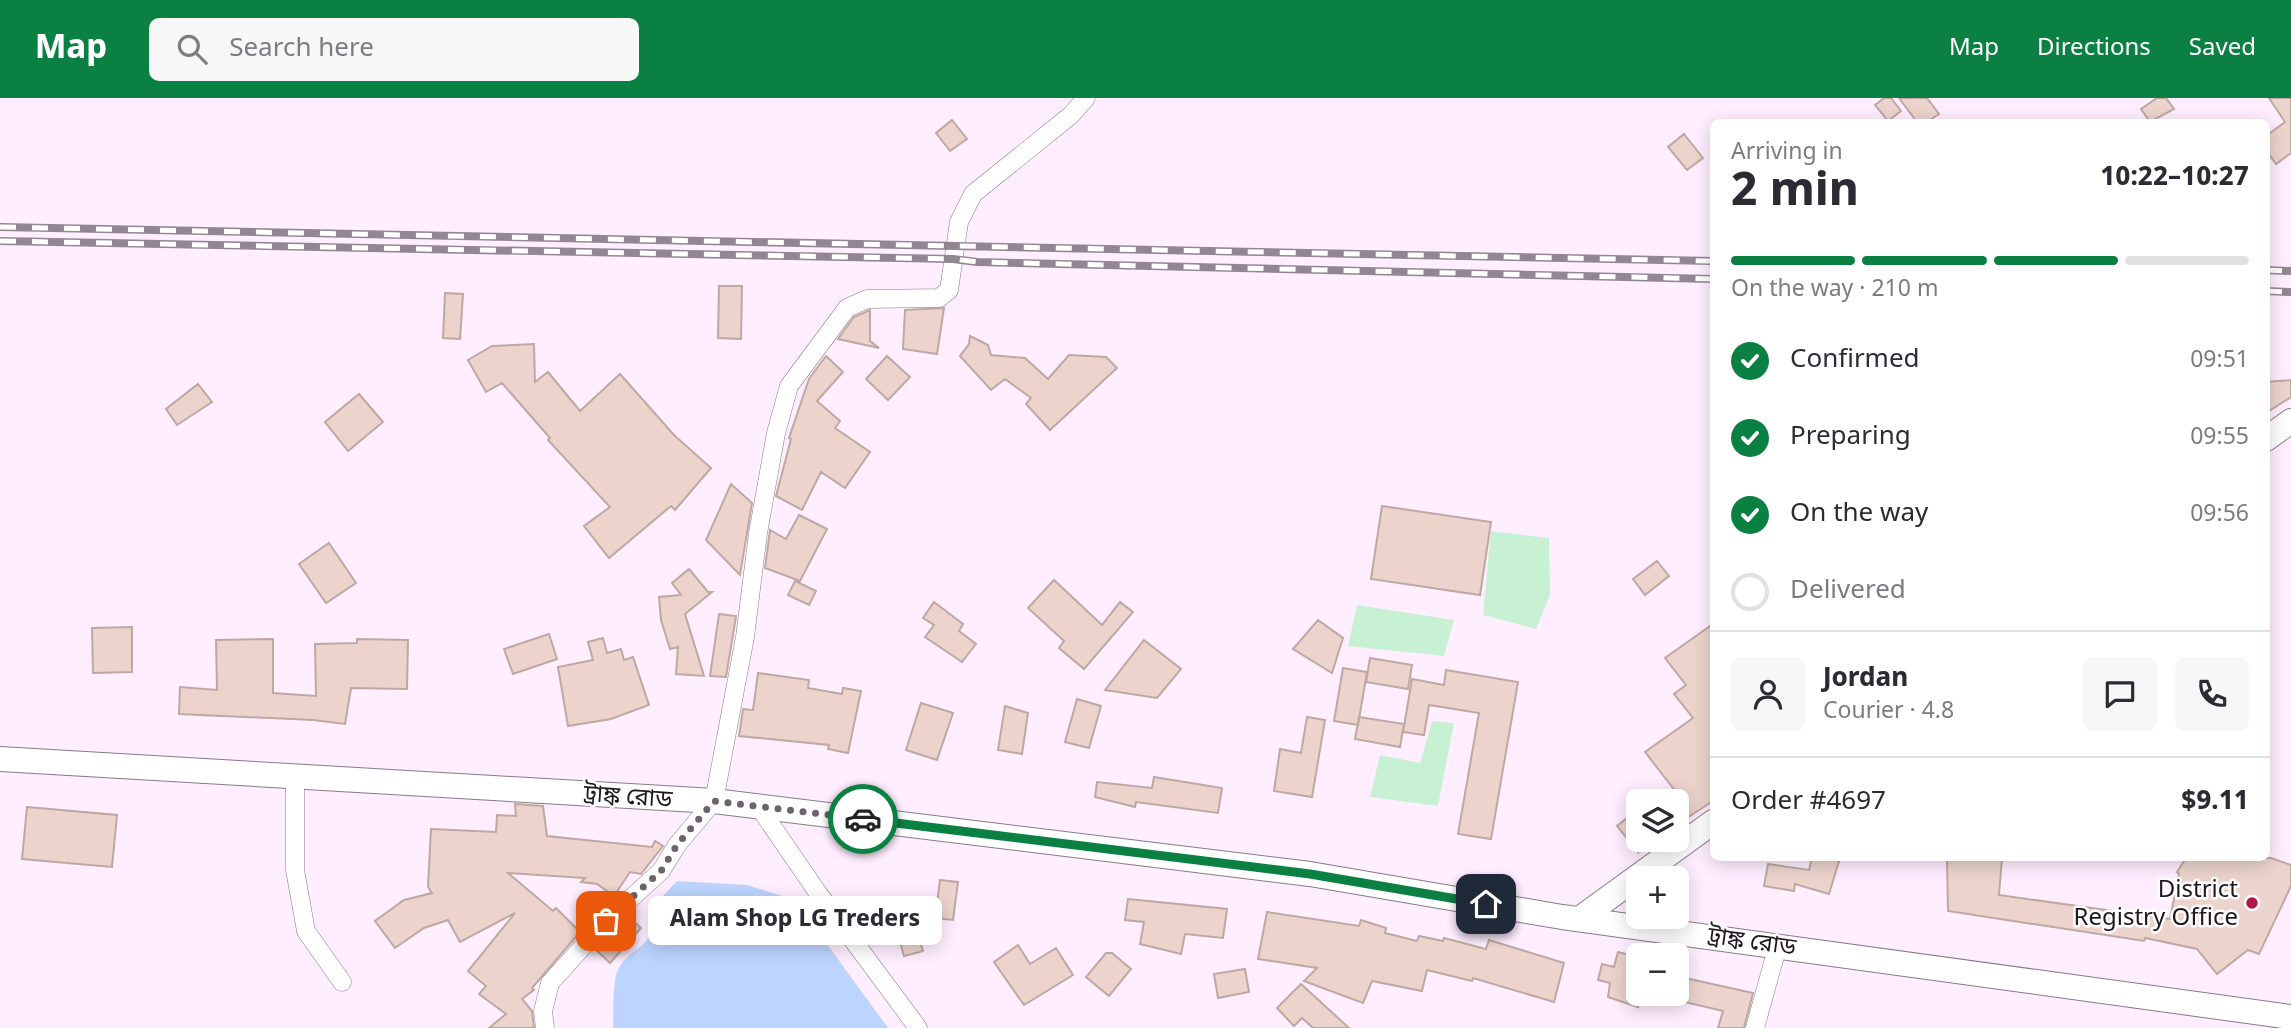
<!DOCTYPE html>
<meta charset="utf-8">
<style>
:root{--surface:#fff;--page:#f7f7f7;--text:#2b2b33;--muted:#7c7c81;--line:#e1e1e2;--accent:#0b8043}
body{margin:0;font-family:Georgia,"Noto Sans Bengali",serif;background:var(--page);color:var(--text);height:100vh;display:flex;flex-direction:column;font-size:26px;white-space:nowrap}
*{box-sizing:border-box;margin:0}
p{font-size:23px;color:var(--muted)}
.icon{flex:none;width:38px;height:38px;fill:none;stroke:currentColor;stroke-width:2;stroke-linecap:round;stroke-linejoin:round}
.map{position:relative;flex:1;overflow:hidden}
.sheet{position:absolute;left:1710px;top:21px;width:560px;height:742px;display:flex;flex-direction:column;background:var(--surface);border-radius:10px;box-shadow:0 4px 18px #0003}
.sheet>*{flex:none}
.fabs{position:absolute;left:1626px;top:691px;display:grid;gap:14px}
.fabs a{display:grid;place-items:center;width:63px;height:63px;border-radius:10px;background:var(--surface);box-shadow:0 4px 18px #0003;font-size:35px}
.pin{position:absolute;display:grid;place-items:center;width:60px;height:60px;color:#fff;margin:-30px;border-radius:14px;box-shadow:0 4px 10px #0006}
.courier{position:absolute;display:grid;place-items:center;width:70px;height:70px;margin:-35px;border:5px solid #0b8043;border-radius:50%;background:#fff;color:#222;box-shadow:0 2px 9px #0007}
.bubble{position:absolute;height:49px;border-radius:10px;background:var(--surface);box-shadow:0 4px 18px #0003;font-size:23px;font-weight:700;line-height:49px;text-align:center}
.headline em{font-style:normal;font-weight:700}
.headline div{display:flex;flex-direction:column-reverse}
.headline{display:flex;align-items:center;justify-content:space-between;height:119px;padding:0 21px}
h1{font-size:46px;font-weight:700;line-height:52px}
.bar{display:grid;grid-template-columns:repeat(4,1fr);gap:10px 7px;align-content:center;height:84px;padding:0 21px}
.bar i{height:9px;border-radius:5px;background:var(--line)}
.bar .selected{background:var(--accent)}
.bar p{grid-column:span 4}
.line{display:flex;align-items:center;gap:18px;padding:0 21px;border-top:2px solid var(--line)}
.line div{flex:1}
.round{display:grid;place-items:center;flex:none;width:74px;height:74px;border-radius:10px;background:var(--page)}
ol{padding:0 21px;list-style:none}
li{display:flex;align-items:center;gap:21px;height:77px}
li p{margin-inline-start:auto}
li .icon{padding:7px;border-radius:50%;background:var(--accent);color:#fff;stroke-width:4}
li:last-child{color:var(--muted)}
li i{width:38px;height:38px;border:4px solid var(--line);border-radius:50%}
header{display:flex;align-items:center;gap:42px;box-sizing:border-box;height:98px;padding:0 35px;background:var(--accent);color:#fff}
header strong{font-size:33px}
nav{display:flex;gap:38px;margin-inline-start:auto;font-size:24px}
.search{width:490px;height:63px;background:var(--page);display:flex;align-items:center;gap:18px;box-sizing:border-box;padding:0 24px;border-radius:10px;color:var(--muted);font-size:26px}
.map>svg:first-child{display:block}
.green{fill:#c8f1d4}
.water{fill:#bcd4fe}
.building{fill:#ecd4cd;stroke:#bfa8a2;stroke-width:2}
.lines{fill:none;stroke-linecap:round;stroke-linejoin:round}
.minor-casing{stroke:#887988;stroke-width:19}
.secondary-casing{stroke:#887988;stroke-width:26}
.minor{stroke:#fff;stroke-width:18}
.secondary{stroke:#fff;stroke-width:24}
.rail-casing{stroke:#928692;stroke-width:8}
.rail{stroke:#fff;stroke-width:5;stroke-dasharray:16;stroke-linecap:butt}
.done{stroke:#6d636d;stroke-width:7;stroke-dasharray:0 12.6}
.route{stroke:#0b8043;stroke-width:9}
.poi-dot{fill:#ac1844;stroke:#fff;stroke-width:2.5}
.labels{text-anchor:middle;stroke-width:5;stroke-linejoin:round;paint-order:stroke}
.street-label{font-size:24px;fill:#1e181e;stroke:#fff}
.poi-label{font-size:24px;fill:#1e181e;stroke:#fff;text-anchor:end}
</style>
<header>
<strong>Map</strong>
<div class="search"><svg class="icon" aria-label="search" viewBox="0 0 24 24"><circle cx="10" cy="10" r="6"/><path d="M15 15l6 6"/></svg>Search here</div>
<nav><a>Map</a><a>Directions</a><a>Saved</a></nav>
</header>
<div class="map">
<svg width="2291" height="930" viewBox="0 0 2291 930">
<rect width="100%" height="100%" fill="#fef"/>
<path class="green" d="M 1491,433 L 1549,440 L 1550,497 L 1536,531 L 1483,517 Z
M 1357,507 L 1454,522 L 1444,558 L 1348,548 Z
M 1432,623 L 1454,625 L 1438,708 L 1370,699 L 1380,657 L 1420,665 Z"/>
<path class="water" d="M 677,783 L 747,787 L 795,802 L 888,930 L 613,930 C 614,913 612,890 617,874 C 628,846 658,855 652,810 Z"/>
<path class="building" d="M 1884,0 L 1891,0 L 1901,13 L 1888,23 L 1875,7 Z
M 1899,0 L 1927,0 L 1939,16 L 1927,24 L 1917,24 Z
M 2157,0 L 2166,0 L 2174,11 L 2150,24 L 2141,11 Z
M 2269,0 L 2291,0 L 2291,55 L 2276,66 L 2266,52 L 2266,38 L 2285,24 Z
M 952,22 L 967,41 L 950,53 L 936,35 Z
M 1684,36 L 1703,60 L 1687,72 L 1668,49 Z
M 719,188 L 742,188 L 741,241 L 718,240 Z
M 445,195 L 463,196 L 460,241 L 443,240 Z
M 944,210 L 937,256 L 903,251 L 905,212 Z
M 870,212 L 870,243 L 879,250 L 838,241 L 854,219 Z
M 970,238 L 988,247 L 991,257 L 1025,260 L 1048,281 L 1069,257 L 1106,259 L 1117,270 L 1050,332 L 1026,306 L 1031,300 L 1005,281 L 991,292 L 960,258 L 969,246 Z
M 534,246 L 535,284 L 548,274 L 580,313 L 620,276 L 674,337 L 711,370 L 675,412 L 671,408 L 609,460 L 584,428 L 610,409 L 548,342 L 550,340 L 502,285 L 486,294 L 468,262 L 492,248 Z
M 826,258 L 843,274 L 817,303 L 840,323 L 835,330 L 870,354 L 845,390 L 821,374 L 802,412 L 776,398 L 791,341 L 789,340 L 809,281 Z
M 887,258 L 910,279 L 888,302 L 866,281 Z
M 2291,282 L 2291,299 L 2266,315 L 2266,284 Z
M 198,286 L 212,304 L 177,327 L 166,311 Z
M 359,296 L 383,324 L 348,353 L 325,324 Z
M 731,386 L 752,405 L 740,477 L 706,442 Z
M 1382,408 L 1491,424 L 1480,497 L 1371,481 Z
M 799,417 L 827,431 L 800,483 L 765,470 L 770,432 L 786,441 Z
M 329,445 L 356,485 L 326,505 L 299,466 Z
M 1657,463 L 1669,478 L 1645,497 L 1633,481 Z
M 689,471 L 708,494 L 712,494 L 685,516 L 704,578 L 676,576 L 678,549 L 670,551 L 661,522 L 659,499 L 681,497 L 672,485 Z
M 1054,482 L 1102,527 L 1120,504 L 1133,514 L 1084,571 L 1059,550 L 1064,543 L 1028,510 Z
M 795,483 L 816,493 L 809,507 L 788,497 Z
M 934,504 L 963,526 L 959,533 L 976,546 L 962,564 L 925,539 L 934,527 L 923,520 Z
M 719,516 L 736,518 L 726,579 L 710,578 Z
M 1318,522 L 1343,540 L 1332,575 L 1293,551 Z
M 1713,526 L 1713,703 L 1676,727 L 1676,694 L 1645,654 L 1693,620 L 1674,596 L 1686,587 L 1665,560 Z
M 132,529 L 132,574 L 93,575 L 92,530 Z
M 549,536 L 557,561 L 513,576 L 504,551 Z
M 603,540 L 607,555 L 621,551 L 624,562 L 633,559 L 649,607 L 611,621 L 568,628 L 558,569 L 593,562 L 588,544 Z
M 273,541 L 273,595 L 316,598 L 315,546 L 357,545 L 357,541 L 408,542 L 407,591 L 351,590 L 345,626 L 313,622 L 179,616 L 180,589 L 217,592 L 216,542 Z
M 1144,542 L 1181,571 L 1157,600 L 1105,592 Z
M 1370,560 L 1412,567 L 1408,591 L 1366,584 Z
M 1343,570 L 1367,574 L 1358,627 L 1334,623 Z
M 1446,572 L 1518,584 L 1491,741 L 1458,736 L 1479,615 L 1429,607 L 1424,637 L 1403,634 L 1412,581 L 1444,587 Z
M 758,575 L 809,582 L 808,590 L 842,596 L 843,590 L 861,593 L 848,655 L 828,651 L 829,647 L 739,638 L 743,611 L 753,612 Z
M 1077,601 L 1101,608 L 1089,650 L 1065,644 Z
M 921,605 L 953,615 L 937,662 L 906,652 Z
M 1005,608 L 1028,615 L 1022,656 L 998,652 Z
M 1307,619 L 1325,622 L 1312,699 L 1274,693 L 1280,651 L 1301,655 Z
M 1359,619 L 1404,626 L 1400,649 L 1355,641 Z
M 1154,679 L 1222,690 L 1218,715 L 1136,704 L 1135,709 L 1095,699 L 1097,684 L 1152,690 Z
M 515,706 L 543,708 L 547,738 L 652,749 L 655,743 L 663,748 L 641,776 L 630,774 L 614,798 L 597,786 L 581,784 L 585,780 L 508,775 L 553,813 L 556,810 L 580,834 L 532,890 L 534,892 L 522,901 L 532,913 L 534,930 L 489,930 L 506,916 L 479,896 L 486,888 L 468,873 L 515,815 L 460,844 L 448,822 L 424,830 L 395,850 L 375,823 L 404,802 L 432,795 L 428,789 L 431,731 L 496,734 L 497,717 L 516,718 Z
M 27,709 L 117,717 L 112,769 L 22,761 Z
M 1638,711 L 1638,754 L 1617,728 Z
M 1812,760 L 1840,760 L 1829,796 L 1795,786 L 1794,793 L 1764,788 L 1768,766 L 1809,772 Z
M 1947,760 L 2002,760 L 1999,797 L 2170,821 L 2179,776 L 2177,774 L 2186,760 L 2271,760 L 2291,767 L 2291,788 L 2259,856 L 2248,852 L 2217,876 L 2197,851 L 2145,840 L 2144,843 L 1948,813 Z
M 940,782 L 958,784 L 953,822 L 935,820 Z
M 1128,801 L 1227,811 L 1223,840 L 1185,836 L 1181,856 L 1140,846 L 1144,824 L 1125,822 Z
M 909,807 L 923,853 L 904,858 L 891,812 Z
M 1267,814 L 1359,828 L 1361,822 L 1386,830 L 1385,835 L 1417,843 L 1419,838 L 1443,843 L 1444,840 L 1486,851 L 1489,842 L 1564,865 L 1554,904 L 1473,880 L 1472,883 L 1427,872 L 1422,893 L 1372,883 L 1363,905 L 1304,883 L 1317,870 L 1258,861 Z
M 628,818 L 641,830 L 610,865 L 596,852 Z
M 1018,847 L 1030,866 L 1056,850 L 1073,877 L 1024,907 L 994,864 Z
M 1618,854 L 1633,858 L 1630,869 L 1638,873 L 1638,909 L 1608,899 L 1610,885 L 1598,882 L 1602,866 L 1614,869 Z
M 1106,855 L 1112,855 L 1131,871 L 1109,898 L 1086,879 Z
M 1245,871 L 1249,894 L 1218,900 L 1214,876 Z
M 1676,878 L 1753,895 L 1744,930 L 1718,930 L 1723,913 L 1676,902 Z
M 1301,886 L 1349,930 L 1313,930 L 1302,920 L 1294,928 L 1277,910 Z"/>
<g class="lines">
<defs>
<path id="minor" d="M 295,678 L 295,772 L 306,833 L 342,884
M 759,709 L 818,795 L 918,930
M 545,930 L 543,913 L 550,885 L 606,823 L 661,773 L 677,747 L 714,703 L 745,539 L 758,435 L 776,335 L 789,288 L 847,210 L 867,201 L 939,200 L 949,192 L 959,124 L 973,96 L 1071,17 L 1086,0
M 1755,930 L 1778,847"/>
<path id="secondary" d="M 2266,341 L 2291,323
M 0,661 L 714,703 L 1310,776 L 1562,819 L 2291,919
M 1582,819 L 1713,724"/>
</defs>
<use href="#minor" class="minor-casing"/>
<use href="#secondary" class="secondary-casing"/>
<use href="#minor" class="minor"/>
<use href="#secondary" class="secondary"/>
<defs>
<path id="rail" d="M 0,129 L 1713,163
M 0,143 L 953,161 L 977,164 L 1713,181
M 2266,172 L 2291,173
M 2266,193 L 2291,194"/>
</defs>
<use href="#rail" class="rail-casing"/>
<use href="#rail" class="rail"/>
</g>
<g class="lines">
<path class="done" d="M 606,823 L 661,773 L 677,747 L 714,703 L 863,721"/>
<path class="route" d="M 863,721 L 1310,776 L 1486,806"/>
</g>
<circle class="poi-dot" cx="2252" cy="805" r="7"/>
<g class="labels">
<g class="street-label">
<text transform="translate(628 698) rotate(4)" y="8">ট্রাঙ্ক রোড</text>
<text transform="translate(1752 843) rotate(8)" y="8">ট্রাঙ্ক রোড</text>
</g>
<g class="poi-label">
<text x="2238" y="799">District<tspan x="2238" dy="28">Registry Office</tspan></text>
</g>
</g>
</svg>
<div class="fabs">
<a><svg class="icon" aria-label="layers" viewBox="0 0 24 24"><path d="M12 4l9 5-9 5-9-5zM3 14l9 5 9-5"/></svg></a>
<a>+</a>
<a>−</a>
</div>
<div class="pin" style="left:606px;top:823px;background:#ea580c"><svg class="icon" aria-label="bag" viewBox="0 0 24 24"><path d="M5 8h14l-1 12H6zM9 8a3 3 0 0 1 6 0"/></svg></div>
<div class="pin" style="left:1486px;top:806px;background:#1f2937"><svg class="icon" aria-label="home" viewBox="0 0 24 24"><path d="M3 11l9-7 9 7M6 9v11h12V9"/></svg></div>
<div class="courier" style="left:863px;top:721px"><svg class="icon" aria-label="car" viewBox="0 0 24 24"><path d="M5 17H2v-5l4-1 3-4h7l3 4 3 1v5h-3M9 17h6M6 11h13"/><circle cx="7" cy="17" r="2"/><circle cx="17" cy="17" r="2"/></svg></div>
<div class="bubble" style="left:648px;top:798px;width:294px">Alam Shop LG Treders</div>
<section class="sheet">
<div class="headline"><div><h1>2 min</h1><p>Arriving in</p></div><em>10:22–10:27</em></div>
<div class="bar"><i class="selected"></i><i class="selected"></i><i class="selected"></i><i></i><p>On the way · 210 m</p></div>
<ol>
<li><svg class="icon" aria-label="check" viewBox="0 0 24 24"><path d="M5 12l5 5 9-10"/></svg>Confirmed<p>09:51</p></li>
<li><svg class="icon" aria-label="check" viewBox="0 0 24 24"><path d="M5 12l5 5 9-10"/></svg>Preparing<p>09:55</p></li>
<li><svg class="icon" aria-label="check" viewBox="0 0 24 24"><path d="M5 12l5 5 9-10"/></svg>On the way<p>09:56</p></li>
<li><i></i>Delivered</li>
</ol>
<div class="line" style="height:126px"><a class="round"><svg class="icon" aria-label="person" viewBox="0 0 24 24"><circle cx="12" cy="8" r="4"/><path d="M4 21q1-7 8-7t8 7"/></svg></a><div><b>Jordan</b><p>Courier · 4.8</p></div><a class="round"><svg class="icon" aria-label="chat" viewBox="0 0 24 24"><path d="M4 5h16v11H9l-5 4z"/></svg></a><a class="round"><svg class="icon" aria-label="phone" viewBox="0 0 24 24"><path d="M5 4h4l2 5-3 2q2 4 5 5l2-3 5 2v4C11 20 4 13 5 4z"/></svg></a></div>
<div class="line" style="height:91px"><div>Order #4697</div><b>$9.11</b></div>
</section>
</div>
